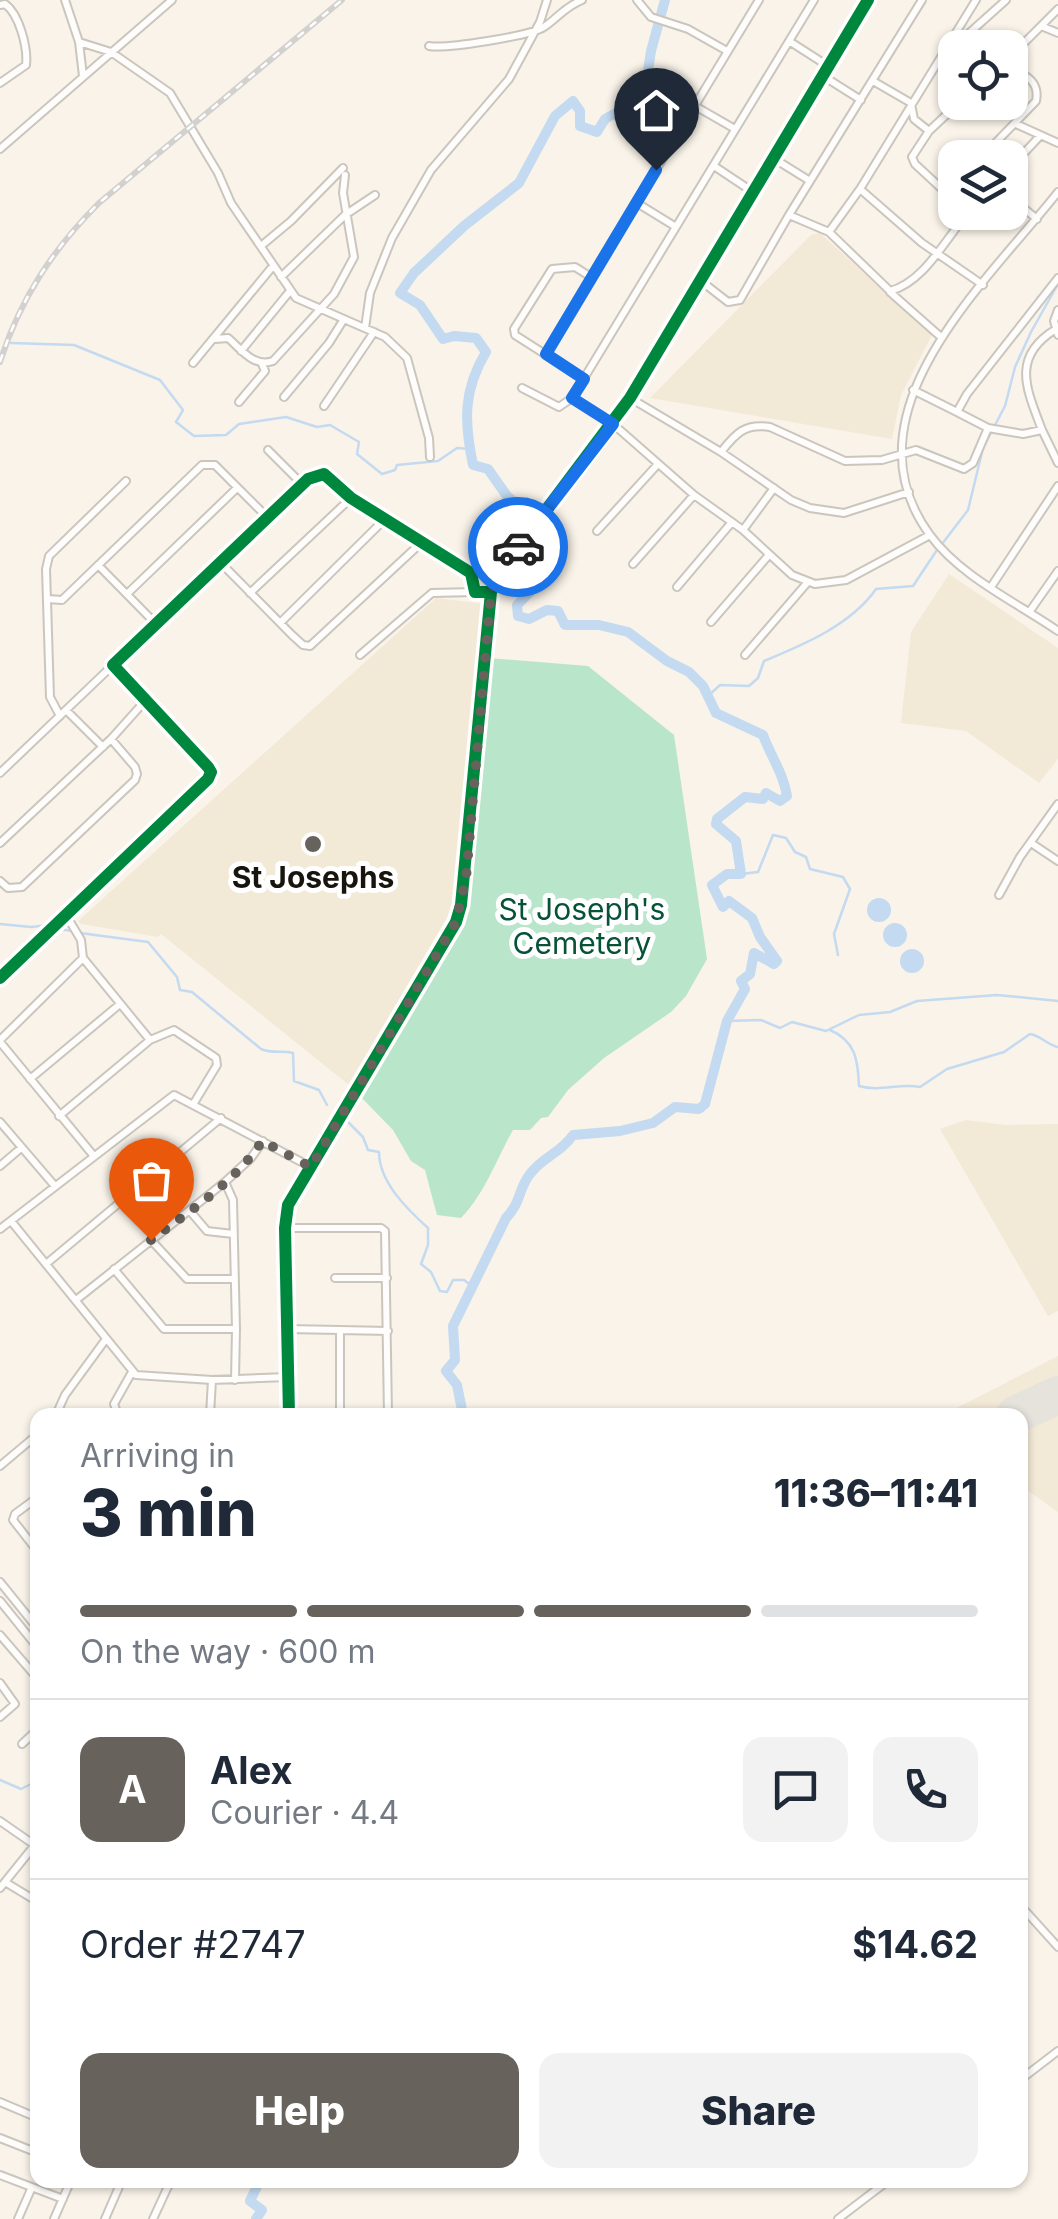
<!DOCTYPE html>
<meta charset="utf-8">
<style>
:root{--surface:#fff;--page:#f2f2f3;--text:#1f2937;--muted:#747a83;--line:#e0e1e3;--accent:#67625b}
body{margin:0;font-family:Inter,sans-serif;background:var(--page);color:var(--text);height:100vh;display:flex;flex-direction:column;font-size:38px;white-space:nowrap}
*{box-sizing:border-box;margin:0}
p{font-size:32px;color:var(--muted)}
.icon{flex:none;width:55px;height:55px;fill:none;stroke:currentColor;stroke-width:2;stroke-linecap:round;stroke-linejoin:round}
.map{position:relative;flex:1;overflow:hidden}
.sheet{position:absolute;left:30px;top:1408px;width:998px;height:780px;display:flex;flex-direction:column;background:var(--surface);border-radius:20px;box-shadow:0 2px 8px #0004}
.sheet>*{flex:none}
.tools{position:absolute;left:938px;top:30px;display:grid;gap:20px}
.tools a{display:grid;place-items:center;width:90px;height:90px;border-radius:20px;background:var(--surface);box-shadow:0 2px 8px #0004;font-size:50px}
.pin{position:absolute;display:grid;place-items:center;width:85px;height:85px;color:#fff;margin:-102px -42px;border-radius:50% 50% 50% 0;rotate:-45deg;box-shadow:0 0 10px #0007}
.pin .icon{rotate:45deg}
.courier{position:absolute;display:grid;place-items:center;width:100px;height:100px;margin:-50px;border:8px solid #1a73e8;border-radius:50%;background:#fff;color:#222;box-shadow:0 2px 12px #0007}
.headline em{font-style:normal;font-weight:800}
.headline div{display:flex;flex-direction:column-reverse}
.headline{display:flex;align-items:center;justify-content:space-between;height:170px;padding:0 50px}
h1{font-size:65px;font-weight:800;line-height:75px}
.bar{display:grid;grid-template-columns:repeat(4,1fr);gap:15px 10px;align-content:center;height:120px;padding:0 50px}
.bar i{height:12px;border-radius:8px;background:var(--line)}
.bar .current{background:var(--accent)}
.bar p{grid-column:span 4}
.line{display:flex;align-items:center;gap:25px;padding:0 50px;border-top:2px solid var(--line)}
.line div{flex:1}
.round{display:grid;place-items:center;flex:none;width:105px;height:105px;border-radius:20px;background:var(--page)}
.primary-button{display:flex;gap:20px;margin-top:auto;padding:20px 50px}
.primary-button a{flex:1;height:115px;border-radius:20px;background:var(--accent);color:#fff;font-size:40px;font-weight:800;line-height:115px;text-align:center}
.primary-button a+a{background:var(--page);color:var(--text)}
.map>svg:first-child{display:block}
.built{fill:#f3e9d7}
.green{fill:#b9e5ca}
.water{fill:#c3daf1}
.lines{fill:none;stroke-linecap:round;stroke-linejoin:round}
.stream{stroke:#c3daf1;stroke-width:2.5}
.river{stroke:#c3daf1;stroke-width:10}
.taxiway{stroke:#e6e2dc;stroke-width:15}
.runway{stroke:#e6e2dc;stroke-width:38}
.minor-casing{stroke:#cac6be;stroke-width:10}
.minor{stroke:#fefdfc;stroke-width:6}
.rail-casing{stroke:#d3d1cf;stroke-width:6}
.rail{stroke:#fff;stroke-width:2.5;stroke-dasharray:8;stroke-linecap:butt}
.cycleway-casing{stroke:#fff;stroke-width:19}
.cycleway{stroke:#00873e;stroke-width:12}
.done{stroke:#67625b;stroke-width:10;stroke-dasharray:0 18}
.route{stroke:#1a73e8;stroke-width:12}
.poi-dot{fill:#67625b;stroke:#fff;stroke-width:4}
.labels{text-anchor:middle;stroke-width:10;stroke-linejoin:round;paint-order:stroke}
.poi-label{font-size:30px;font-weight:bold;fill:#18140e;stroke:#fff}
.park-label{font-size:30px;fill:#065337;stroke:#fff}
</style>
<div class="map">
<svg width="1058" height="2219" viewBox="0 0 1058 2219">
<rect width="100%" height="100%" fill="#f9f3e9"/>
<path class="built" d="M 820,233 L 932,335 L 901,395 L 892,439 L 650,398 L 811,235 Z
M 949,574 L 1058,648 L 1058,759 L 1039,783 L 966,731 L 901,723 L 911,632 Z
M 436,598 L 486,604 L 458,899 L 349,1085 L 161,934 L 158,937 L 81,924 L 78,921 Z
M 966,1120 L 1006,1125 L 1058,1124 L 1058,1311 L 1048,1316 L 940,1129 Z
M 1058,1356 L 1058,1512 L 1020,1485 L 1020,1415 L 943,1415 Z"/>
<path class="green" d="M 488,658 L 588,666 L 674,735 L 707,959 L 686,996 L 671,1012 L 604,1058 L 568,1090 L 548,1117 L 541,1118 L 530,1130 L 513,1130 C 496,1160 485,1193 461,1218 L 437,1215 L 425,1170 L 411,1161 L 393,1130 L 357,1093 L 462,914 L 469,895 Z"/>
<path class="water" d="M867 910a12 12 0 1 1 24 0a12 12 0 1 1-24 0Z
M883 935a12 12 0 1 1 24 0a12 12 0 1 1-24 0Z
M900 961a12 12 0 1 1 24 0a12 12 0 1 1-24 0Z"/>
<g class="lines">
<path class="stream" d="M 11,343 L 74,345 L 160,380 L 183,410 L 176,422 L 194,436 L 226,435 L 239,424 L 286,417 L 317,427 L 330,425 L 359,442 L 357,454 L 382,474 L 395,470 L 397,465 L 438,461 L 457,448 L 470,449
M 942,544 L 968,510 L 983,448 L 1005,406 L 1015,367 L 1031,332 L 1058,284
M 708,696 L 720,685 L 749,686 L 758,678 L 764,661 C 803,645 851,625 876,589 L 913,586 L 937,550
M 741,874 L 758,872 L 773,835 L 786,838 L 795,852 L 806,857 L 810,869 L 843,877 L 850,889 L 834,934 L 838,955
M 0,924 L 31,927 L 50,925
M 59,929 L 72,931
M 80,933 L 148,942 L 177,977 L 180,990 L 192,992 L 261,1049 C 273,1054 282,1050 293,1053 L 294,1081 L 319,1090 L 327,1105
M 727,1021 L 761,1020 L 780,1028 L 792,1022 L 826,1031 L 859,1015 L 890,1012 L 917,1001 L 997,995 L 1058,1001
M 830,1030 C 856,1041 858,1061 859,1086 C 880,1092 899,1083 920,1087 L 947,1069 L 1004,1052 L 1030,1034 C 1042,1036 1047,1045 1058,1047
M 344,1118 L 363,1137 L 368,1150 L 379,1152 C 379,1182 407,1209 428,1228 L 428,1245 L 421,1264 L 431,1272 L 440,1291 L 447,1292 L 453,1280 L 464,1280 L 472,1286
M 0,1780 L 21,1789 L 35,1782 L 38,1788"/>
<path class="river" d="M 463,1415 L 457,1385 L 446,1371 L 455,1360 L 453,1326 L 506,1218 C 522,1201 518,1189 530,1174 C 543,1156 560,1154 573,1135 L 620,1131 L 653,1123 L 675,1107 L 699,1109 L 705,1104 L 727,1021 L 745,989 L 741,981 L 750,974 L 754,953 L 774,964 L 777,961 L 760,937 L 752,918 L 729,901 L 723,907 L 712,885 L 727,874 L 741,874 L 736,841 L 716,824 L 717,819 L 745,797 L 763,799 L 766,793 L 780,801 L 787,796 C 783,772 771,757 763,735 L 716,713 L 703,686 L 689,672 L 667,661 L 628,632 L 599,625 L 565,625 L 558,611 L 547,610 L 529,619 L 518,616 L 517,605 L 534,588 L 531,576 L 553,569 L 557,544 L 543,524 L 507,496 L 488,469 L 473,465 C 464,422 463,390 486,352 L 476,338 L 454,336 L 443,339 L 420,305 L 400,293 L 414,273 L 464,226 L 519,183 L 555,116 L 573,101 L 580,111 L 580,126 L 597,132 L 605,119 L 644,97 L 651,51 L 665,0
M 256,2219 L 262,2210 L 250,2201 L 260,2180"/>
<path class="taxiway" d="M 1054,1397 L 1058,1405"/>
<path class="runway" d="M 1015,1415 L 1058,1395"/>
<defs>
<path id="minor" d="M 65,0 L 79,42 L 83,76
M 637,0 L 651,17 L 688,29 L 727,51
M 922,0 L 789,215 L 829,232 L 860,189 L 976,0
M 0,5 L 5,4 C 19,14 28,47 26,65 L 0,83
M 1041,26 L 1058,33
M 789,41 L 828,66
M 79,42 L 111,52 L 170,93 L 218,173 L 231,203 L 296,298 L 385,337 L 407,358 L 429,438 L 430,457
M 429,46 C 446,49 530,36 544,27 C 558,18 563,8 582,0
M 947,53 L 1006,0
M 1010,57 L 1058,9
M 823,76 L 861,100
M 873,81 L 911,103
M 911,104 L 914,119 L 929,131
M 695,106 L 735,129
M 1016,124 L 1058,143
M 0,149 L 172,0
M 773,158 L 810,181
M 981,158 L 1036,101 C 1040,81 1025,75 1010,66
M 714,166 L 753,192
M 1010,168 L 1039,137
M 860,189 L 922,243 L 983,285
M 945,192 L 955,182
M 1058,192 C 987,282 840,413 930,535 C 961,577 1016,602 1058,631
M 1010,197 L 1037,219
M 955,201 L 915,164 L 912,157 L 929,131 L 960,102
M 637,203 L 676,227
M 829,232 L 890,291 C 921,283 941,247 960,223 L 962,212
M 261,246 L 291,221 L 343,168
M 281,277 L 345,215 L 375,195
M 701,281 L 728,302 L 740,300 L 789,215
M 890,292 L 942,338
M 1058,310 L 1054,321 L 1058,335
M 365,328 L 370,293 L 392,238 L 431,170 L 509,79 L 540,22 L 547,0
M 215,339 L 228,338 C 241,349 254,368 273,361 L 334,294 L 354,257 L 343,193 L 345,175
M 241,351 L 290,291
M 546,354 L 591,278
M 193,363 L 273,266
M 584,379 L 515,335 L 514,329 L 552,269 L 575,267 L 591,277 L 759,0
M 522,388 L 559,407 L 572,398 L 613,424 L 694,495 L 743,530 L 792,575 L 815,584 L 846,580 L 930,535
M 913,390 L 957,412 L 967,394 L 1058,278
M 284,397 L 329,343 L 344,319
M 572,398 L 814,0
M 630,398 L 721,452 L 791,500 L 810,508 L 844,513 L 909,492
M 239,402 L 265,371 L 262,364
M 324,406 L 374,332
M 988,428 L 1023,434 L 1042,430 L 1058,463
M 1042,430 C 1027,390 1010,357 1056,329
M 268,450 L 302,484
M 721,452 C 736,433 745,423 770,427 L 845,461 L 882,460 L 916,450 L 964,469 L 973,463 L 988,428 L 957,412
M 743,530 L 774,488
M 597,531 L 658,464
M 220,562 L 292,635 L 303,645 L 310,646 L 422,542
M 633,564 L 694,495
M 98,565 L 156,624
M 677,587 L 732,522
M 991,587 L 1058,486
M 250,593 L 351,498
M 127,594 L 237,488
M 48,599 L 62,600 L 202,465 L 215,465 L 267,517
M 1030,611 L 1058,571
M 711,622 L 768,556
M 280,623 L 385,519
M 360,655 L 432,593 L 475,592
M 745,655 L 807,583
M 66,710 L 103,747
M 60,716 L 50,697 L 46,569 L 49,556 L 126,481
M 0,773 L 113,665
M 0,843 L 111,739 L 145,701
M 1031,843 L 1058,861
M 0,881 L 8,888 L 22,887 L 135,780 L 137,774 L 135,767 L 111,739
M 999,895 L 1020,857 L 1058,804
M 66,915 L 81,940 L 83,958 L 150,1040
M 0,978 L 208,779 L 211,772 L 208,767 L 113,665 L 308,479 L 324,474 L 351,498 L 471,573 L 475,592 L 491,592
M 0,1040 L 83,958
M 0,1042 L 93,1155
M 30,1079 L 120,1004
M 59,1116 L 150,1040 L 174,1030 L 216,1058 L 217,1065 L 194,1103
M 0,1122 L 54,1185
M 0,1166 L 21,1148
M 190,1211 L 207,1231 L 233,1234
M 11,1221 L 136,1375 L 212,1380 L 288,1377
M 285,1228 L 381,1228 L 385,1231 L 388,1415
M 0,1229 L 174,1095 L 311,1167
M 151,1240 L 187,1279 L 235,1279
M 46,1264 L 221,1118
M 114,1269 L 164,1329 L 236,1329 L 233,1200 L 225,1182
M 335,1278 L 387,1278
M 76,1300 L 225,1182 L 251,1158 L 263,1141
M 287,1329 L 340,1330 L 340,1415
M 340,1330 L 388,1331
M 235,1380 L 236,1329
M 56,1415 L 65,1395 L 106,1339
M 118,1415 L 114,1404 L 132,1372
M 210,1415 L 212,1380
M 289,1415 L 285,1228 L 288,1205 L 456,922 L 461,905 L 491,592 L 498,574 L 630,398 L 868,0
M 0,1466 L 38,1434
M 38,1497 L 15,1514 L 13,1520 L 38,1552
M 0,1582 L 38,1629
M 0,1601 L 38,1648
M 0,1635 L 38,1679
M 0,1683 L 15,1704 L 0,1717
M 22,1744 L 38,1729
M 0,1821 L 36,1846
M 5,1882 L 38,1902
M 0,1888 L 38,1841
M 1020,1905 L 1058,1947
M 1020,2080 L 1058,2051
M 0,2102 L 38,2118
M 0,2138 L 38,2153
M 0,2175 L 63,2199
M 18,2219 L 32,2187
M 54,2219 L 71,2180
M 105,2219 L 122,2180
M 153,2219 L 171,2180
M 838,2219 L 889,2180"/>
</defs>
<use href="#minor" class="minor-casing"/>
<use href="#minor" class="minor"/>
<defs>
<path id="rail" d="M 0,362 C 20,299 53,249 99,203 L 342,0"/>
</defs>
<use href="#rail" class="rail-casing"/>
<use href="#rail" class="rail"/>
<defs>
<path id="cycleway" d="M 0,978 L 208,779 L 211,772 L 208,767 L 113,665 L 308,479 L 324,474 L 351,498 L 471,573 L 475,592 L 491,592
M 289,1415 L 285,1228 L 288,1205 L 456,922 L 461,905 L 491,592 L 498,574 L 630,398 L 868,0"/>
</defs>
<use href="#cycleway" class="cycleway-casing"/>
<use href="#cycleway" class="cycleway"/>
</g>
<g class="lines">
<path class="done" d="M 151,1240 C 189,1211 236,1182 262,1141 L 311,1167 L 456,922 L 466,878 L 491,592 L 498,574 L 518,547"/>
<path class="route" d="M 518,547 L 613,424 L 572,398 L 584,379 L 546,354 L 656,170"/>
</g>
<circle class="poi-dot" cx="313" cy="844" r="10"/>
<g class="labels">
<g class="poi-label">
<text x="313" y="888">St Josephs</text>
</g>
<g class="park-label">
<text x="582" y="920">St Joseph's<tspan x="582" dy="34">Cemetery</tspan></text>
</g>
</g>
</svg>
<div class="tools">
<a><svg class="icon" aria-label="locate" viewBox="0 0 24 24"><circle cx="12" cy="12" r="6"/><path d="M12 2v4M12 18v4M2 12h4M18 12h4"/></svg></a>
<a><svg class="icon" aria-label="layers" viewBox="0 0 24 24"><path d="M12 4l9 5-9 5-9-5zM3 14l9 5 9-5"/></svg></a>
</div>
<div class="pin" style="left:151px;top:1240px;background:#ea580c"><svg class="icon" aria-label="bag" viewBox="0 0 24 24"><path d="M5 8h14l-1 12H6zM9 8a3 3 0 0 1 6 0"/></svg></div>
<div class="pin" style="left:656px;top:170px;background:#1f2937"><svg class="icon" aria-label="home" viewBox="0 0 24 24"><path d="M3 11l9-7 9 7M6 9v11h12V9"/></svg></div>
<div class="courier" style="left:518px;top:547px"><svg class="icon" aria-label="car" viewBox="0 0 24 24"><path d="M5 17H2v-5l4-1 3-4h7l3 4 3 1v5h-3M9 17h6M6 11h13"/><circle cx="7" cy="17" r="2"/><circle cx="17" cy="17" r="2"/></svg></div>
<section class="sheet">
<div class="headline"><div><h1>3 min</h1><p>Arriving in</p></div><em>11:36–11:41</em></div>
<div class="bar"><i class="current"></i><i class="current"></i><i class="current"></i><i></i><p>On the way · 600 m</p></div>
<div class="line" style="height:180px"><b class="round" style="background:var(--accent);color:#fff">A</b><div><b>Alex</b><p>Courier · 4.4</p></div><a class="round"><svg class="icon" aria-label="chat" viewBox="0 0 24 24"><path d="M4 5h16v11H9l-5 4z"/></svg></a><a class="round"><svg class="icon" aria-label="phone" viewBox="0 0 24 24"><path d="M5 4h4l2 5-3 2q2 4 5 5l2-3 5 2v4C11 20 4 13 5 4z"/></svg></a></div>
<div class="line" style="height:130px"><div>Order #2747</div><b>$14.62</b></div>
<div class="primary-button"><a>Help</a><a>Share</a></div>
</section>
</div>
